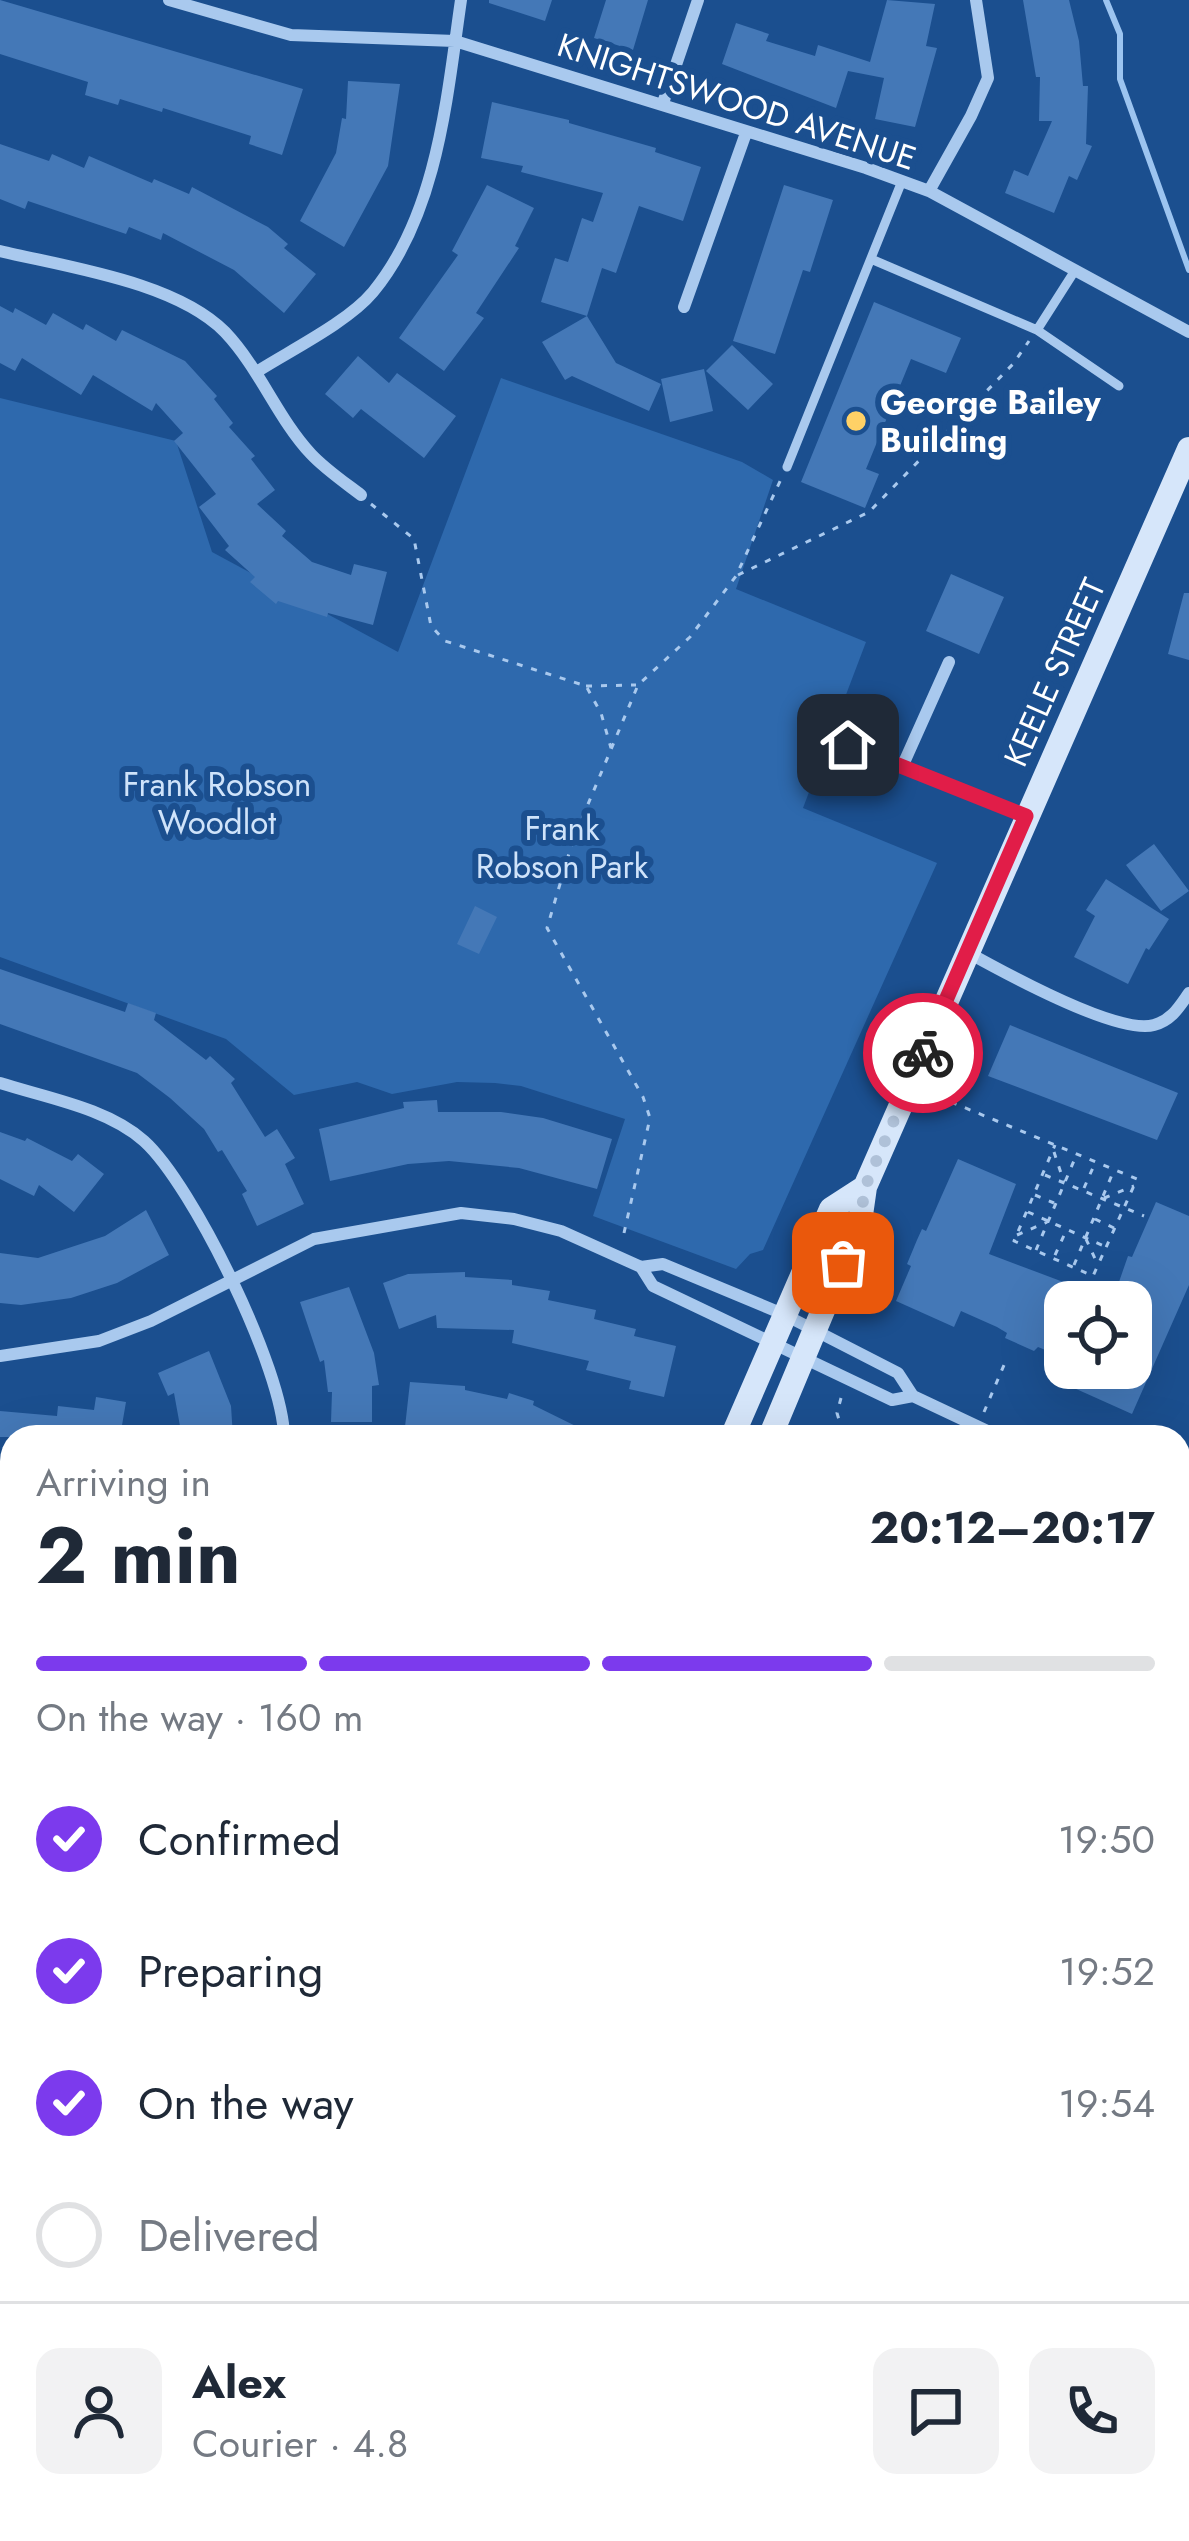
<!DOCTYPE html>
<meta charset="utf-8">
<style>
:root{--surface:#fff;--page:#f2f2f3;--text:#1f2937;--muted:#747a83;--line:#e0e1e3;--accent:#7c3aed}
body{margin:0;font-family:Jost,sans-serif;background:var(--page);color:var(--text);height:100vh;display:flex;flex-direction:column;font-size:45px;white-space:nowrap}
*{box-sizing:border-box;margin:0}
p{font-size:39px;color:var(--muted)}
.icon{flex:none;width:66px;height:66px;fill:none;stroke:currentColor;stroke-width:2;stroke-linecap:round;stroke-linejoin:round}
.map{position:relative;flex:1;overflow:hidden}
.sheet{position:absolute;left:0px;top:1425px;width:1191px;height:1116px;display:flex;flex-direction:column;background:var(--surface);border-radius:36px 36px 0 0;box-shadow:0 12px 48px #0002}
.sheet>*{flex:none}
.tools{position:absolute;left:1044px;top:1281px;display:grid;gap:24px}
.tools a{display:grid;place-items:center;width:108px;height:108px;border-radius:24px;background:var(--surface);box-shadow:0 12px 48px #0002;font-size:60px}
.pin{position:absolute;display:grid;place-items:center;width:102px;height:102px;color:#fff;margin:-51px;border-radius:24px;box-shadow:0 6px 18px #0006}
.courier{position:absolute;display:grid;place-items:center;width:120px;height:120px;margin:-60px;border:9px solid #e11d48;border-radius:50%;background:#fff;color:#222;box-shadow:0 3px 15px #0007}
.headline em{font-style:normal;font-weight:700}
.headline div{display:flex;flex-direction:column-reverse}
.headline{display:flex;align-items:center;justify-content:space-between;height:204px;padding:0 36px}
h1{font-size:78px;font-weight:700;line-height:90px}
.bar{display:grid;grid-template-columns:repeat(4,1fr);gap:18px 12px;align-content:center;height:144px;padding:0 36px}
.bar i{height:15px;border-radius:9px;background:var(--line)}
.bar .on{background:var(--accent)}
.bar p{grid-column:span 4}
.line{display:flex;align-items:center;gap:30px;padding:0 36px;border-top:3px solid var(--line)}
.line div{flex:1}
.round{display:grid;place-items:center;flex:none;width:126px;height:126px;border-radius:24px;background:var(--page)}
ol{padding:0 36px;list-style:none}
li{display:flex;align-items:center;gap:36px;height:132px}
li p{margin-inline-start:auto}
li .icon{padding:12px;border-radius:50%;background:var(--accent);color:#fff;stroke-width:4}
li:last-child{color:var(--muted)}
li i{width:66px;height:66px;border:6px solid var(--line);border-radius:50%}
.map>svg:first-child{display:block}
.green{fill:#2e69ad}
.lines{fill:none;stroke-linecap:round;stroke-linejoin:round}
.stream{stroke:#9cc4f0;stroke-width:6}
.building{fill:#4478b7}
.path{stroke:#a9c9ee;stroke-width:3;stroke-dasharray:6 9;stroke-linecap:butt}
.lane{stroke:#a9c9ee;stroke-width:9}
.street{stroke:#a9c9ee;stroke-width:12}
.secondary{stroke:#d6e6fa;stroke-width:24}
.done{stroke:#afc1d8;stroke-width:12;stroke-dasharray:0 21.6}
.route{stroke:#e11d48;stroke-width:15}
.poi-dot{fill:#ffd166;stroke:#1b4f8f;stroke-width:4.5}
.labels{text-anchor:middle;stroke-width:12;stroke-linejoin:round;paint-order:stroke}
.street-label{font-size:33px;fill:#fff;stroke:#1b4f8f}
.poi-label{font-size:33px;font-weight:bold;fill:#fff;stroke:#1b4f8f;text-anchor:start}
.park-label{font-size:33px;fill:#cfe3fa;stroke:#1b4f8f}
</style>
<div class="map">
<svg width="1189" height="2541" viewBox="0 0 1189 2541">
<rect width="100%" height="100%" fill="#1b4f8f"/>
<path class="green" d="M 501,378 L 742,462 L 773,480 L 736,589 L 866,642 L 803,808 L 937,863 L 763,1250 L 750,1254 L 736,1269 L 593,1216 L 625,1119 L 521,1086 L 495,1083 L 457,1082 L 392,1094 L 357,1082 L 294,1095 L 226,1039 L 0,957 L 0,398 L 176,441 L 212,552 L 398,652 Z
M 1179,1516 L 1189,1516 L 1189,2127 L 1179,2091 Z
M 0,1796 L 12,1800 L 12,2330 L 0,2329 Z"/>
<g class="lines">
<path class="stream" d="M 1106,0 L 1120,34 L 1120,79 L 1189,270
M 1179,1523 L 1181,1521
M 1179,1600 L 1189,1608
M 1179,1631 L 1189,1624
M 1179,1905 L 1189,1909"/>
</g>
<path class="building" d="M 0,0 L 303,89 L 282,155 L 249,144 L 251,136 L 163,108 L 162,112 L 120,99 L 118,105 L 85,95 L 88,82 L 0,54 Z
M 489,0 L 552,0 L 545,21 L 489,3 Z
M 606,0 L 648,0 L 633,50 L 594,38 Z
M 887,0 L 935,4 L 926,46 L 937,48 L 915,127 L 875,119 L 884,78 L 848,71 L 836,108 L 722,64 L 736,23 L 769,34 L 766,41 L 815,56 L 818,45 L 870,62 Z
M 1023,0 L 1069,0 L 1079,41 L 1083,86 L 1088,86 L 1086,144 L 1092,146 L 1077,180 L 1069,176 L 1054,213 L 1005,193 L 1014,170 L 1028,176 L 1052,121 L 1039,121 L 1040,77 L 1036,77 Z
M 348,81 L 400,84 L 388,166 L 344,247 L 300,221 L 336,153 L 342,118 L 346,119 Z
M 492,102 L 569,120 L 569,123 L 656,148 L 655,152 L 701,167 L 683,221 L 639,206 L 616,273 L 602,268 L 587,316 L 541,302 L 555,258 L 568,262 L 582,218 L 593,222 L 603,193 L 521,172 L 523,166 L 481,158 Z
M 0,144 L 49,161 L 52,154 L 84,168 L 89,156 L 152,183 L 154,179 L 189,194 L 192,187 L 268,227 L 288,244 L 284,248 L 316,274 L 284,313 L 234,270 L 163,233 L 161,240 L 129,227 L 126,234 L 28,201 L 25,209 L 0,199 Z
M 487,185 L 534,208 L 515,246 L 519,248 L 476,313 L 484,318 L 444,371 L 399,338 L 458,255 L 452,251 Z
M 784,185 L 833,200 L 810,272 L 803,270 L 775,354 L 733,341 Z
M 874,302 L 961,338 L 946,373 L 911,359 L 866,469 L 879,474 L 865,508 L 801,482 Z
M 0,306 L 13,313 L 15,308 L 46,325 L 53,313 L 83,330 L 86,324 L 116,341 L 122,330 L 185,361 L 217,396 L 214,399 L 233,423 L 229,427 L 255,456 L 251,459 L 275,490 L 257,504 L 286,531 L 282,536 L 312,562 L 351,575 L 354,564 L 387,572 L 373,625 L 328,613 L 327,617 L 278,601 L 276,604 L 250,582 L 255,577 L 225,550 L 229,546 L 199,507 L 216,494 L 174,441 L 183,433 L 156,403 L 152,411 L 93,375 L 81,395 L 22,358 L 15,371 L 0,363 Z
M 587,316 L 616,363 L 661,384 L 649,411 L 572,376 L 565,380 L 542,342 Z
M 732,345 L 773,384 L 748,410 L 706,371 Z
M 358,356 L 389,383 L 397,373 L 456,416 L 424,458 L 361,409 L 353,418 L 325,394 Z
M 704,369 L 713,411 L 670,422 L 661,379 Z
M 951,574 L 1004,597 L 979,654 L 926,631 Z
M 1184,593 L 1189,593 L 1189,660 L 1168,654 Z
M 1154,844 L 1189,891 L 1161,911 L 1126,865 Z
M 1106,879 L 1169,919 L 1149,950 L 1146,948 L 1128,984 L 1074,957 L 1095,916 L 1086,910 Z
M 475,906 L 497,917 L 479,954 L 457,944 Z
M 0,969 L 125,1012 L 128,1003 L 156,1013 L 154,1020 L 206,1060 L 210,1056 L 235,1079 L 231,1083 L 265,1137 L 277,1129 L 295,1158 L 285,1164 L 304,1204 L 257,1226 L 242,1194 L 247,1191 L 222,1150 L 218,1152 L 204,1129 L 170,1098 L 137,1073 L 0,1024 Z
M 1010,1025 L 1178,1093 L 1157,1140 L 988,1076 Z
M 437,1100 L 438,1112 L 501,1112 L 543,1118 L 612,1139 L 597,1189 L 519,1168 L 449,1161 L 408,1164 L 330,1181 L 319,1129 L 404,1108 L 403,1102 Z
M 0,1132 L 25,1141 L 27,1138 L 72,1161 L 78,1154 L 104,1174 L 74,1212 L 39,1185 L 34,1196 L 0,1179 Z
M 958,1159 L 1016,1184 L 989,1254 L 1066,1283 L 1065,1287 L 1099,1302 L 1065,1302 L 1065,1358 L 1038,1347 L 1034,1351 L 1005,1338 L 1007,1333 L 997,1327 L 961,1311 L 954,1327 L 896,1301 L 911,1266 L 907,1264 L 917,1240 L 922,1229 L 926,1231 Z
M 1156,1202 L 1189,1216 L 1189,1285 L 1132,1414 L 1074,1388 L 1082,1371 L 1087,1373 L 1089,1368 L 1131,1368 L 1131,1302 L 1112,1302 L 1128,1256 L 1132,1257 Z
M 146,1210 L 169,1255 L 117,1283 L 71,1298 L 21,1305 L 0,1303 L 0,1253 L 38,1258 L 105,1236 Z
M 465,1272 L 465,1277 L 512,1280 L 512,1285 L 550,1291 L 548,1300 L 596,1310 L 594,1319 L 636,1329 L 634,1336 L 676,1346 L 664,1397 L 629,1389 L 631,1381 L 586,1370 L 589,1361 L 512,1343 L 514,1330 L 437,1328 L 436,1315 L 399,1329 L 383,1283 L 408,1274 Z
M 349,1287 L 374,1353 L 379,1385 L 372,1386 L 372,1422 L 331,1422 L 332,1392 L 328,1392 L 324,1360 L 320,1362 L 300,1302 Z
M 209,1351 L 231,1406 L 233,1437 L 182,1437 L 174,1393 L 168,1396 L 158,1373 Z
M 410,1382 L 465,1386 L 465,1390 L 507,1399 L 509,1393 L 534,1401 L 533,1405 L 598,1437 L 466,1437 L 405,1427 Z
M 96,1397 L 126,1402 L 120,1437 L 0,1437 L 0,1411 L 57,1416 L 58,1406 L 94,1410 Z"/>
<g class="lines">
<path class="path" d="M 371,504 L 414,539 L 431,626 L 445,641 L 586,686 L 601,713 L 611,748
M 738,575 L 869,512 L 1013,364 L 1029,341
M 586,686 L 636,685
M 951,1102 L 1137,1179 L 1093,1276 L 1014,1241 L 1055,1145
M 1054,1152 L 1064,1182
M 1045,1175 L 1144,1216
M 1084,1188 L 1095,1163
M 1035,1195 L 1054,1203
M 1104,1198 L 1134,1186
M 1028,1212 L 1106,1247
M 1095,1219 L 1114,1228
M 624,1233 L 650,1118 L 643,1097 L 547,928 L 573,840 L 638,685 L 690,637 L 736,576 L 782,477
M 1017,1235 L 1047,1222
M 1086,1239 L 1097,1263
M 1036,1250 L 1076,1156
M 1055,1255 L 1066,1231
M 1074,1265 L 1114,1170
M 841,1398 L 837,1413 L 844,1437
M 984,1412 L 1007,1358
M 0,2034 L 12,2024"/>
<path class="lane" d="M 871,259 L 1037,330 L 1074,272
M 1037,330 L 1119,386
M 787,467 L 902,181"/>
<path class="street" d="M 169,0 L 291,35 L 455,41 L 866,168 L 929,191 L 1189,332
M 663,103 L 698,0
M 929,191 L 971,116 L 988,78 L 976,0
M 0,251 C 67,267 176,282 225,332 C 260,369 278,419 311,454 C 325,469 344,482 361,495
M 684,307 L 746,133
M 258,371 C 291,350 348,322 373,292 C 438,213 447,96 461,0
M 848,745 L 1026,816
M 902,767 L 949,662
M 967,952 C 1003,972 1117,1035 1154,1025 C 1172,1020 1179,1007 1189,993
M 0,1083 C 47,1098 107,1108 144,1141 C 193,1185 284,1372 284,1437
M 641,1267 L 653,1286 L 892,1400 L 913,1396
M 0,1356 L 99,1341 L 151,1321 L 314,1239 L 461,1213 L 514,1219 L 561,1231 L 641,1267 L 663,1264 L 783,1314 L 898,1373 L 913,1396 L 1000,1437
M 1179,1483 L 1189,1483
M 0,1657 L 12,1660
M 507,2529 L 510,2541
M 809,2529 L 811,2541
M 1101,2541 L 1104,2529"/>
<path class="secondary" d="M 732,1437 L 831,1209 L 865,1187
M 770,1437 L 860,1222 L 865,1187 L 1189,449
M 257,2541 L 262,2529"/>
</g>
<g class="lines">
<path class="done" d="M 843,1263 L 860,1222 L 865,1187 L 923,1053"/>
<path class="route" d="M 848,745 L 1026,816 L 923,1053"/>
</g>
<circle class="poi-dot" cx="856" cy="421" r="12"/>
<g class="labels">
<g class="street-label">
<text transform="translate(737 101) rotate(18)" y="12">KNIGHTSWOOD AVENUE</text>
<text transform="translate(1054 672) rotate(-66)" y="12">KEELE STREET</text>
</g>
<g class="poi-label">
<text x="880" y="414">George Bailey<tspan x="880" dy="38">Building</tspan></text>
</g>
<g class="park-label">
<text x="217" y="796">Frank Robson<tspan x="217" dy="38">Woodlot</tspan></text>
<text x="562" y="840">Frank<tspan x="562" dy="38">Robson Park</tspan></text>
</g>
</g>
</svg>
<div class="tools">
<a><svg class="icon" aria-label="locate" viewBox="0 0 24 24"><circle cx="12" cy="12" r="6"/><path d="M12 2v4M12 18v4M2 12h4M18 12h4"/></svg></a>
</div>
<div class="pin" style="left:843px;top:1263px;background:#ea580c"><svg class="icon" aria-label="bag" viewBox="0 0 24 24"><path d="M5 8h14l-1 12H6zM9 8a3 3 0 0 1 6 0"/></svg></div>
<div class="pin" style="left:848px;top:745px;background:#1f2937"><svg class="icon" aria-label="home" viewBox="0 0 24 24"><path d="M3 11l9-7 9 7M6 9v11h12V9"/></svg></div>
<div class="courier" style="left:923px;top:1053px"><svg class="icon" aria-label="bike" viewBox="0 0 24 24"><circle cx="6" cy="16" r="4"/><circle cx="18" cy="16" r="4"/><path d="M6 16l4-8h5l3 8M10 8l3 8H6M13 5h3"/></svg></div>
<section class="sheet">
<div class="headline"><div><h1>2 min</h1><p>Arriving in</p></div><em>20:12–20:17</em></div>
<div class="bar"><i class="on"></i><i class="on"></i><i class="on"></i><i></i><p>On the way · 160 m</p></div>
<ol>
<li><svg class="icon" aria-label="check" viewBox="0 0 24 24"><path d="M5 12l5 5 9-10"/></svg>Confirmed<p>19:50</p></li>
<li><svg class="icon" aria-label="check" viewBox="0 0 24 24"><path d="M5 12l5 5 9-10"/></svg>Preparing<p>19:52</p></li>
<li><svg class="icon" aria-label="check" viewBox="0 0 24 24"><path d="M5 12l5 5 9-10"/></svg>On the way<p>19:54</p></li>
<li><i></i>Delivered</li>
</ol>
<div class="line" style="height:216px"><a class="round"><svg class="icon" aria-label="person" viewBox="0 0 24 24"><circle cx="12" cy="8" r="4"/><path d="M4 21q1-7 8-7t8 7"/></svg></a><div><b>Alex</b><p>Courier · 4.8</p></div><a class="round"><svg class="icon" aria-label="chat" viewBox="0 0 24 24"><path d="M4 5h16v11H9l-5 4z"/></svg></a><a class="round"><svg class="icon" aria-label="phone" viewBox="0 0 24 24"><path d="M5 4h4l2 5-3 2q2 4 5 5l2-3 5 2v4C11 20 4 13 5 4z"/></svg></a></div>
</section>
</div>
